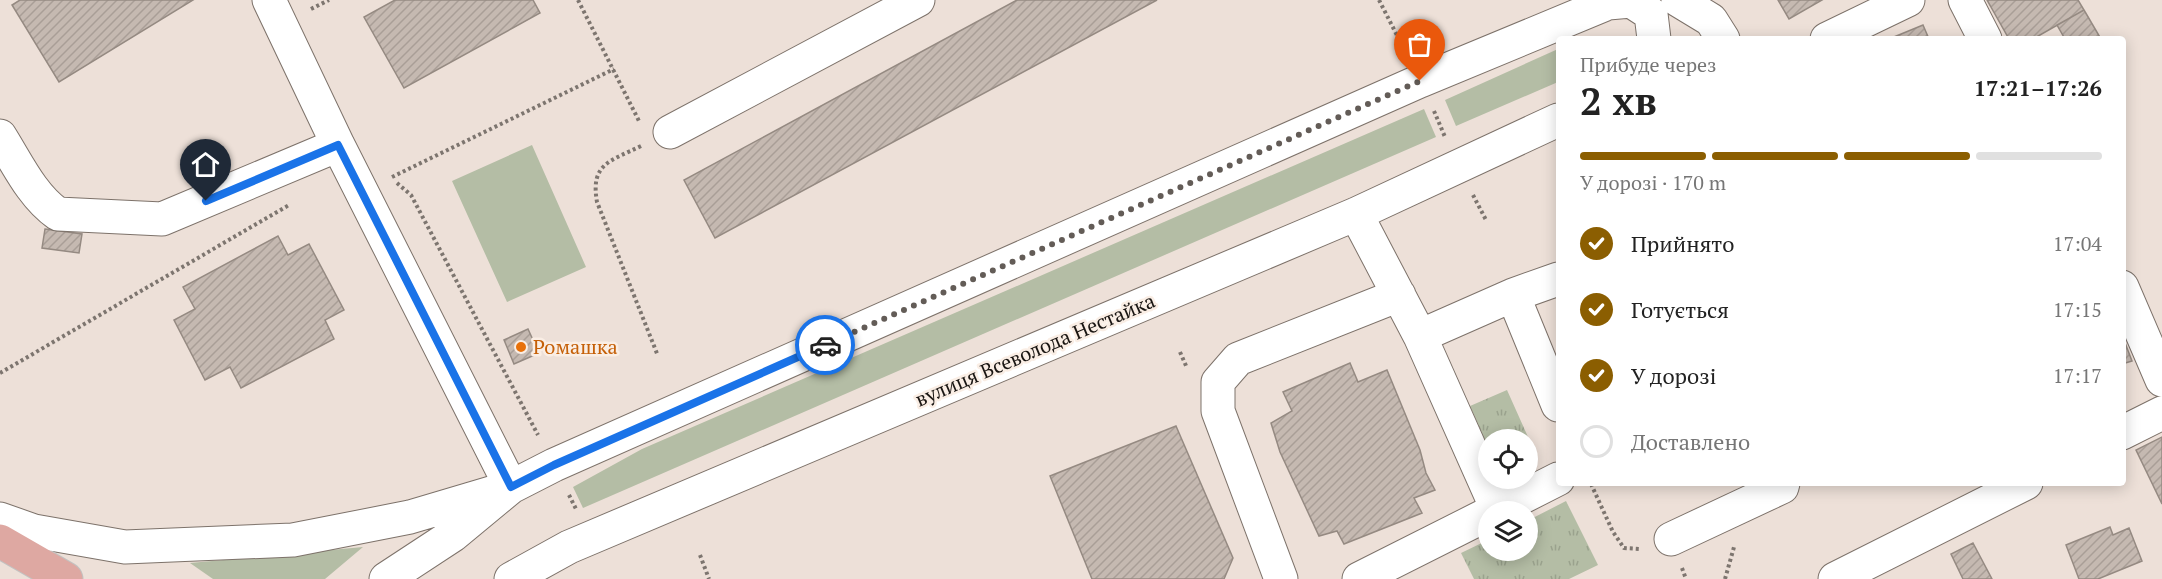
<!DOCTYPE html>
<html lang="uk">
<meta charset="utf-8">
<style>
:root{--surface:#fff;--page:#f6f6f6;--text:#222;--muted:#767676;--line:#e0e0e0;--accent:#8b5e01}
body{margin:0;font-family:"PT Serif",serif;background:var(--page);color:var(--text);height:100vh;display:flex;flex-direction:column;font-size:22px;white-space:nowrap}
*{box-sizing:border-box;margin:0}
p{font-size:20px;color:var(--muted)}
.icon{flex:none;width:33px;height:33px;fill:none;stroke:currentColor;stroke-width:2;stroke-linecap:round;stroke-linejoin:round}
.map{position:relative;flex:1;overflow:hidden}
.details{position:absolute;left:1556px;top:36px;width:570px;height:450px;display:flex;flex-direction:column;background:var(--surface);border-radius:6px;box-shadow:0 3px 15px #0003}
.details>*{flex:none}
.tools{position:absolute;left:1478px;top:429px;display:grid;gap:12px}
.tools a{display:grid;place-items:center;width:60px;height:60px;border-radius:50%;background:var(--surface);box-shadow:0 3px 15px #0003;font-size:30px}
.pin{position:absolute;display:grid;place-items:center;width:51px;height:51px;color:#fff;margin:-62px -26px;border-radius:50% 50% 50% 0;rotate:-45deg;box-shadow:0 0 6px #0007}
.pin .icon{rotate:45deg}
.courier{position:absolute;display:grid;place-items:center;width:60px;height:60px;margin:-30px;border:4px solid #1a73e8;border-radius:50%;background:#fff;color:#222;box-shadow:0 2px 8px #0007}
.summary em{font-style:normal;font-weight:700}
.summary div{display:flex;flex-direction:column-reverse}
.summary{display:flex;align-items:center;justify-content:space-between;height:102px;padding:0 24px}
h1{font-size:39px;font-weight:700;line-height:45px}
.bar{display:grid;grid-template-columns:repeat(4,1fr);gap:9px 6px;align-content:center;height:72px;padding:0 24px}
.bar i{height:8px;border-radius:4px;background:var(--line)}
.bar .on{background:var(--accent)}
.bar p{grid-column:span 4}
ol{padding:0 24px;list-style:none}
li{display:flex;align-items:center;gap:18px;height:66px}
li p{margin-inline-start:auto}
li .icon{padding:6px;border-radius:50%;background:var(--accent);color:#fff;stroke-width:4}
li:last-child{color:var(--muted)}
li i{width:33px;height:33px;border:3px solid var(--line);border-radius:50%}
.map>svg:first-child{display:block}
.green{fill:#b4bda5}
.park{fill:url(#park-tufts)}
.building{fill:url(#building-hatch);stroke:#958a82;stroke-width:1.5}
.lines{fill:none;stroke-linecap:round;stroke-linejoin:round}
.minor-casing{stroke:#7d726a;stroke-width:35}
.major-casing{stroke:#c3c2c1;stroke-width:35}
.path{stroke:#7d756f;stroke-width:4;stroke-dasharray:3 3;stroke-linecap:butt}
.minor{stroke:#fff;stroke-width:33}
.major{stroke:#dea8a2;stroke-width:33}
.done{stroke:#635c57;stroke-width:6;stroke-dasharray:0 10.8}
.route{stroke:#1a73e8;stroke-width:8}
.food-dot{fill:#e8710a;stroke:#faeee5;stroke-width:2}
.labels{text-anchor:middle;stroke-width:5;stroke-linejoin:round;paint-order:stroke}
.food-label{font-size:20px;fill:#c56008;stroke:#faeee5;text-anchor:start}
.street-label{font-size:20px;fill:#191512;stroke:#faeee5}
</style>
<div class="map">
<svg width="2162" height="579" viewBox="0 0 2162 579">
<defs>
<pattern id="park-tufts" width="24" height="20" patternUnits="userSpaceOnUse" patternTransform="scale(1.5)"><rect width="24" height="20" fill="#b4bda5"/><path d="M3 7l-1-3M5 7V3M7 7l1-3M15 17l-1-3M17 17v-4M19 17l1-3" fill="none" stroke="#9aa28d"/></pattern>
<pattern id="building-hatch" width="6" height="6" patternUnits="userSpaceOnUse" patternTransform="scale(1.5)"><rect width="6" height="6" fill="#c5b9b1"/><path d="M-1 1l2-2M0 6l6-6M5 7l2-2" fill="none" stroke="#a99e97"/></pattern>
</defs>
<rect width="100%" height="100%" fill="#ede0d8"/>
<path class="green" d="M 1558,49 L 1558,82 L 1456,126 L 1445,100 Z
M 1424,109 L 1436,137 L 583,508 L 573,487 L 642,449 Z
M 532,145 L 586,267 L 507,302 L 452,181 Z
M 363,547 L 325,579 L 213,579 L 190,563 Z"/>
<path class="park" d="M 1507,390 L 1528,437 L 1522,439 L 1488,440 L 1488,447 L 1470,406 Z
M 1566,501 L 1598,565 L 1569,579 L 1474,579 L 1461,553 L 1488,540 L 1488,550 L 1527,550 L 1527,521 Z"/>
<path class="building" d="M 20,0 L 193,0 L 59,82 L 12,5 Z
M 395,0 L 533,0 L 540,13 L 404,88 L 364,17 Z
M 1017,0 L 1157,0 L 715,238 L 684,180 Z
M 1778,0 L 1822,0 L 1789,19 Z
M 1987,0 L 2078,0 L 2084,10 L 2033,39 L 2009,39 Z
M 2084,10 L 2101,39 L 2065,39 L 2057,25 Z
M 1923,25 L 1929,39 L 1889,39 Z
M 45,229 L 82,234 L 79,253 L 42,248 Z
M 278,236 L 288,255 L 309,244 L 344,310 L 325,320 L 334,339 L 241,388 L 230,367 L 205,380 L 174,320 L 195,309 L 183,287 Z
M 528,329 L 539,353 L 514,364 L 504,340 Z
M 2122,335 L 2132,361 L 2122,364 Z
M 1350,363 L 1358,382 L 1387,370 L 1420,450 L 1426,473 L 1435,490 L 1414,498 L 1422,513 L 1344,544 L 1337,531 L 1319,536 L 1280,452 L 1271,423 L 1292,411 L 1283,392 Z
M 1176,426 L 1233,558 L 1224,579 L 1092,579 L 1050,476 Z
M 2162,437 L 2162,504 L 2136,450 Z
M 2110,527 L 2113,535 L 2129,528 L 2142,561 L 2098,579 L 2079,579 L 2066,545 Z
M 1973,543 L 1992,579 L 1963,579 L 1951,554 Z"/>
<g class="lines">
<defs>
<path id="minor" d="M 1678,0 L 1711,20 L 1723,39
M 1965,0 L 1985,39
M 1827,39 L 1908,0
M 670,132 L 918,0
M 0,136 C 17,163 32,196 58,214 L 162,219 L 338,145
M 1356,214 L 1420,336 L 1497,509
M 2122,287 L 2162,380
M 1513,295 L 1558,405
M 1420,336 L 1513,295 L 1558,279
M 2122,433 L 2162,413
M 1493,512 L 1558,479
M 0,519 L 34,531 L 125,547 L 293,540 L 410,517 L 511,487 L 338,145 L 269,0
M 1671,539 L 1782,487 L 1783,483
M 386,579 L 453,535 L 511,487 L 554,465 L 1420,81 L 1608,3 L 1631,1 L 1651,14 L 1654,39
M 511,579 L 569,547 L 1356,214 L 1558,120
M 1281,579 L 1218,411 L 1218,382 L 1238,359 L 1399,295
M 1359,579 L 1488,514
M 1835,579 L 2026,483"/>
<path id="major" d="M 0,541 L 66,579"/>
</defs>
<use href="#minor" class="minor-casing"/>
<use href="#major" class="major-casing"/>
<path class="path" d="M 578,0 L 639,121
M 1379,0 L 1406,53
M 311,9 L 329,0
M 1434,111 L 1445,137
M 641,146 C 611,161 590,163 597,202 L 658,356
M 392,177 L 614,69
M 397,183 L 411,195 L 538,435
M 1473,195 L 1486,220
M 1180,352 L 1187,368
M 0,373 L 289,205
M 1591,484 L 1613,532 L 1624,548 L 1640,549
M 569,495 L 576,509
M 700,555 L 709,579
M 1682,568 L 1686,579
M 1725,579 L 1734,547"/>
<use href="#minor" class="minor"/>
<use href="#major" class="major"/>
</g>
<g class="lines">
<path class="done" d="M 825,345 L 1420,81"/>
<path class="route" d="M 206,201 L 338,145 L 511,487 L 554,465 L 825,345"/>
</g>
<circle class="food-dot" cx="521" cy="347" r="6"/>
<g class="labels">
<g class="food-label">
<text x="533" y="354">Ромашка</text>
</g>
<g class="street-label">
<text transform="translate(1035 350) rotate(-23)" y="7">вулиця Всеволода Нестайка</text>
</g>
</g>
</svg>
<div class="tools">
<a><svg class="icon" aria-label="locate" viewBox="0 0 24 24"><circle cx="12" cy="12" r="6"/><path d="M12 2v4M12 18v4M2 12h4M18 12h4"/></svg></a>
<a><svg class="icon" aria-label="layers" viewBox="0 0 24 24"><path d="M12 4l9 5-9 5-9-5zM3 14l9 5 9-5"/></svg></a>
</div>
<div class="pin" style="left:1420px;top:81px;background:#ea580c"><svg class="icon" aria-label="bag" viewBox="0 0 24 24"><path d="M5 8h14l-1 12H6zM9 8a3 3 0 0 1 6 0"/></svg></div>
<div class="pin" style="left:206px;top:201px;background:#1f2937"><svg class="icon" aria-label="home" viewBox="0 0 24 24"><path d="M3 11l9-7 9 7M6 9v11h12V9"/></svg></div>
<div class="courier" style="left:825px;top:345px"><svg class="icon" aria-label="car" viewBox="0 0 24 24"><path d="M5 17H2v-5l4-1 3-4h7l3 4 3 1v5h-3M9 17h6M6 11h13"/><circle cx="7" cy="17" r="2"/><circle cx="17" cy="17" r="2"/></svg></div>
<section class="details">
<div class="summary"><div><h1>2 хв</h1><p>Прибуде через</p></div><em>17:21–17:26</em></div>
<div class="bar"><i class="on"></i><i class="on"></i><i class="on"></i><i></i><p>У дорозі · 170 m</p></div>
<ol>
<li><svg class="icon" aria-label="check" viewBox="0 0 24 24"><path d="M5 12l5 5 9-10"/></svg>Прийнято<p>17:04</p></li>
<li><svg class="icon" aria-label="check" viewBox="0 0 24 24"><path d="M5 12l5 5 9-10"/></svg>Готується<p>17:15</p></li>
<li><svg class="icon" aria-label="check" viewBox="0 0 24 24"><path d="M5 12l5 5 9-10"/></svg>У дорозі<p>17:17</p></li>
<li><i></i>Доставлено</li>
</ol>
</section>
</div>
